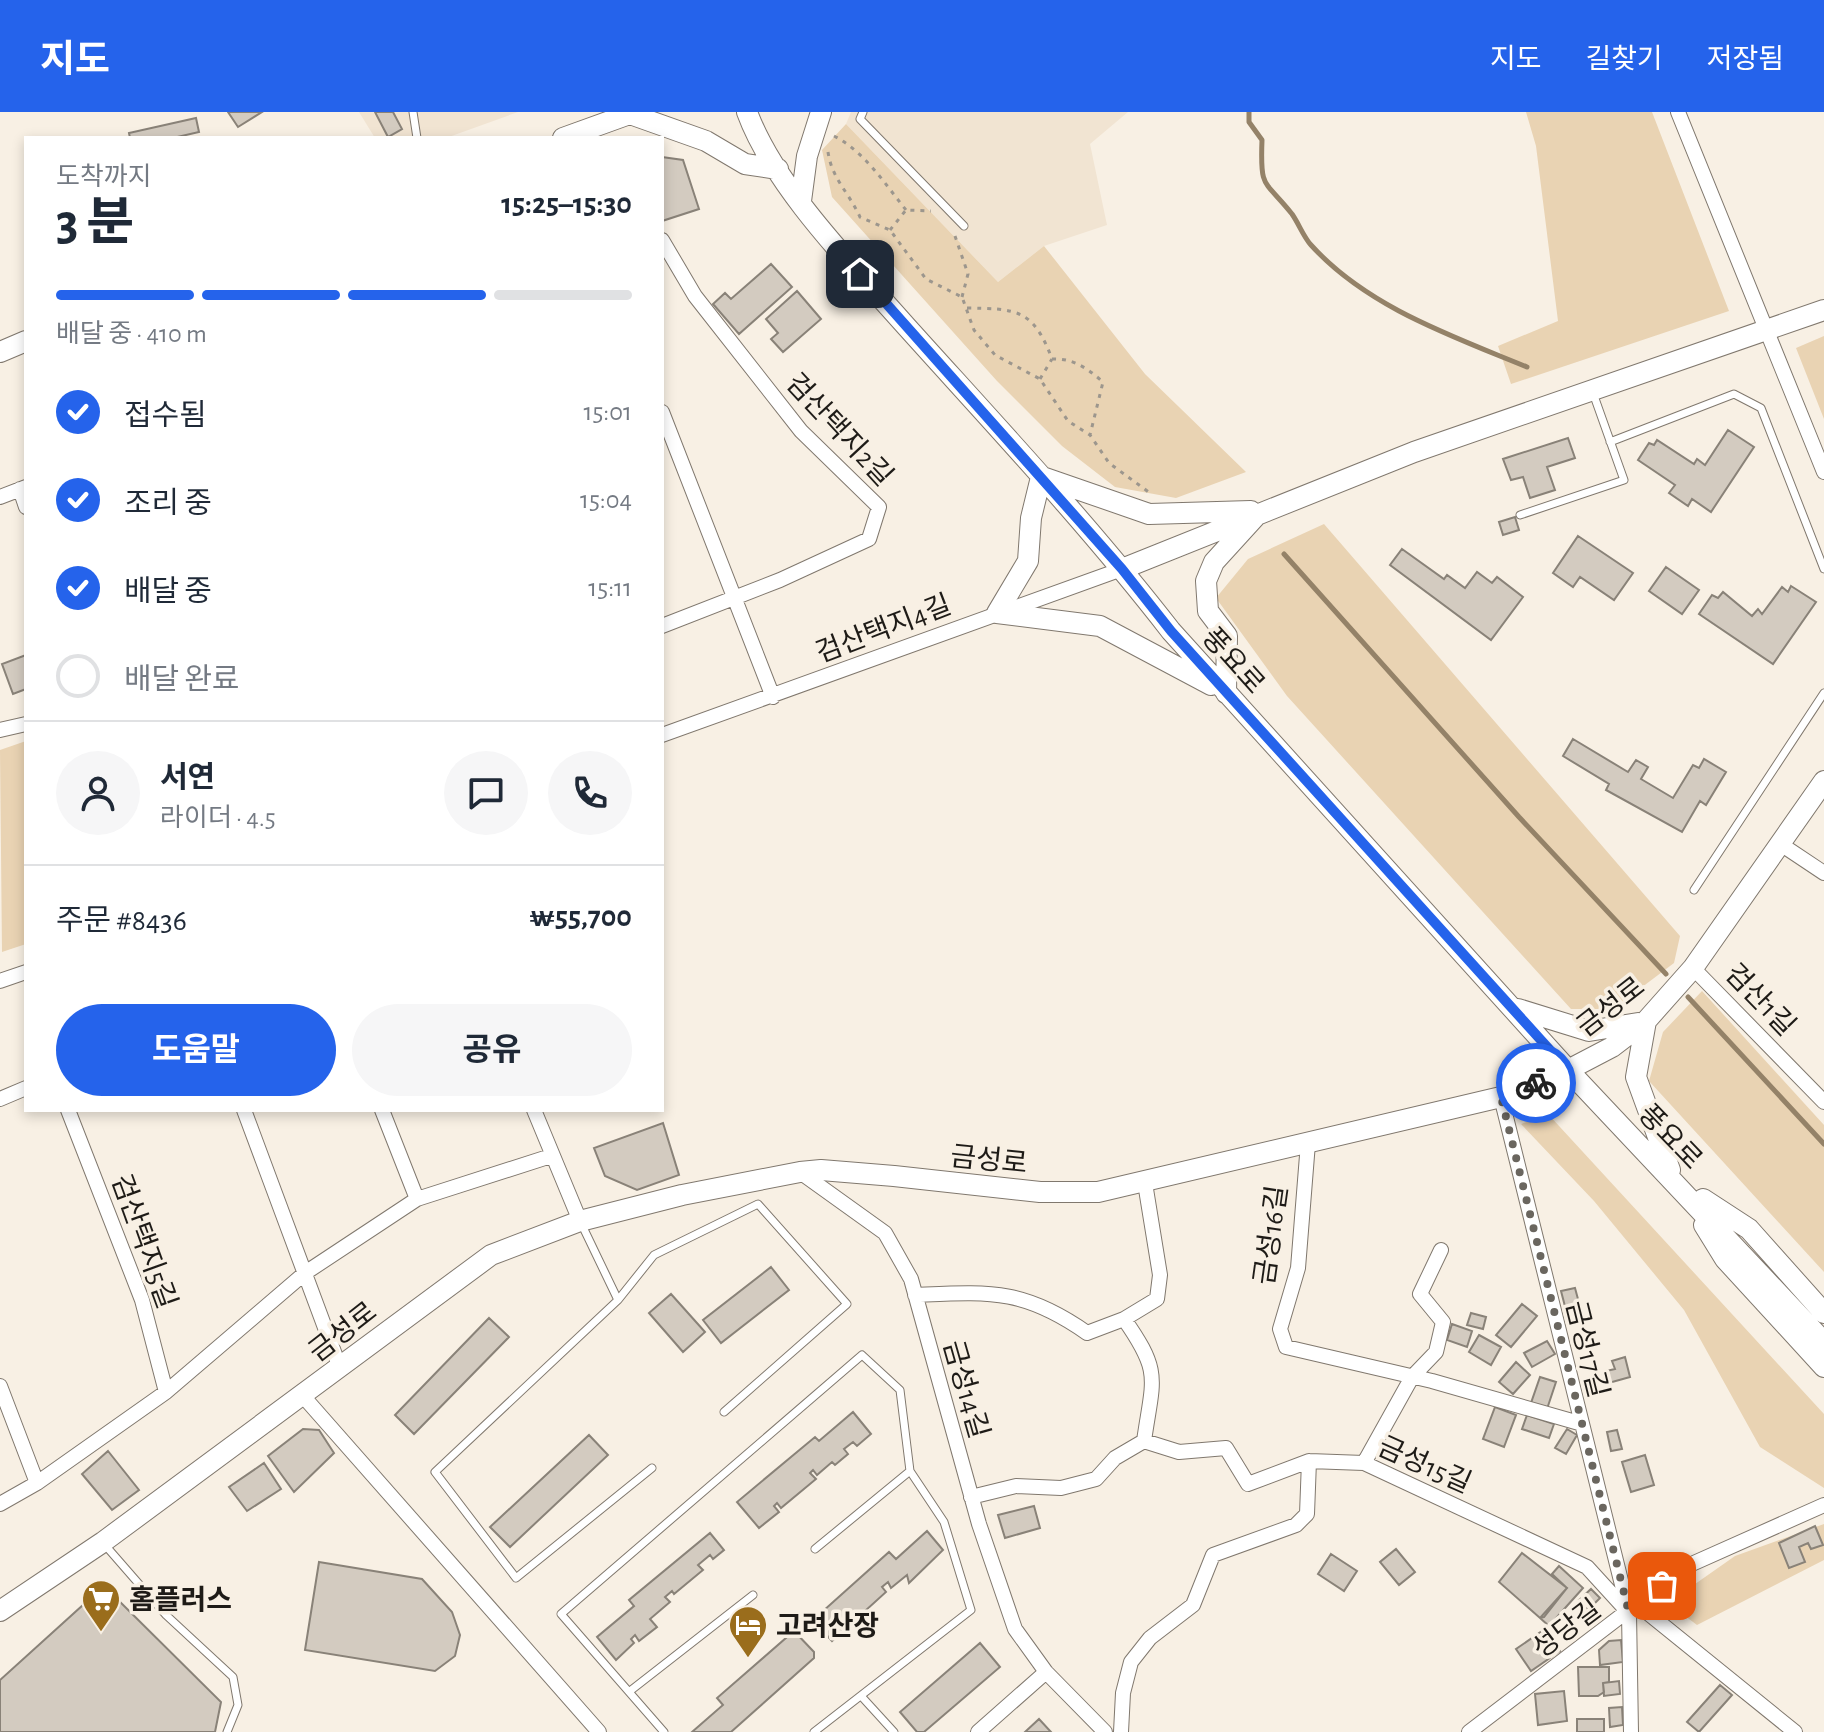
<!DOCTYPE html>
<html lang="ko">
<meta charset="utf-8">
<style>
:root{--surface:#fff;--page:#f6f6f7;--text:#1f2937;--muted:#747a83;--line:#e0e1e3;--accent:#2563eb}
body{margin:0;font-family:"Alegreya Sans","Noto Sans KR",sans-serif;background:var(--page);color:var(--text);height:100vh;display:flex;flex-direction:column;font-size:30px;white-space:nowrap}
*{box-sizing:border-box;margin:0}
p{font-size:26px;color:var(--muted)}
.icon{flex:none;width:44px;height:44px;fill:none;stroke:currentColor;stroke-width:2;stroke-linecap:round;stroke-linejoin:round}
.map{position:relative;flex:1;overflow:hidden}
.side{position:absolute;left:24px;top:24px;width:640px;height:976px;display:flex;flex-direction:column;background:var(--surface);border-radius:0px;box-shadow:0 4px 12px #0003}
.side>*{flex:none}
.pin{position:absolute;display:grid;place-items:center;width:68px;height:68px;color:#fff;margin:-34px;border-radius:16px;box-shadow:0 4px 12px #0006}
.courier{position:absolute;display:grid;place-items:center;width:80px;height:80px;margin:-40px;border:6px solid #2563eb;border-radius:50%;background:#fff;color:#222;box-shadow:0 2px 10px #0007}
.head em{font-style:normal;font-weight:700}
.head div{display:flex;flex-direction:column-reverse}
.head{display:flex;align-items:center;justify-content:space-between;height:136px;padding:0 32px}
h1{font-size:52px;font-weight:700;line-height:60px}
.bar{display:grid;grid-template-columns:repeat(4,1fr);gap:12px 8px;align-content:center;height:96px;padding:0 32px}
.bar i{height:10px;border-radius:6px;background:var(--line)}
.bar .selected{background:var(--accent)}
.bar p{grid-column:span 4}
.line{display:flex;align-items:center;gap:20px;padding:0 32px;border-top:2px solid var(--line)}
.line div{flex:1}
.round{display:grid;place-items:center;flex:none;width:84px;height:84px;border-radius:42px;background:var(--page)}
ol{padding:0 32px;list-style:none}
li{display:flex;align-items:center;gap:24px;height:88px}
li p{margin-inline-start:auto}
li .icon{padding:8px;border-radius:50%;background:var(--accent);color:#fff;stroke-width:4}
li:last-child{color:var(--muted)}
li i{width:44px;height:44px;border:4px solid var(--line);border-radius:50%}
.action{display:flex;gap:16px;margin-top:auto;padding:16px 32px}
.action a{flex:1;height:92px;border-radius:48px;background:var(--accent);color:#fff;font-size:32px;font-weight:700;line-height:92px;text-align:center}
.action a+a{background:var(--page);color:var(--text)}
header{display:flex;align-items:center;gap:48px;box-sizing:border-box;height:112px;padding:0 40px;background:var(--accent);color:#fff}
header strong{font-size:38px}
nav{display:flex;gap:44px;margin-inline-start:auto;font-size:28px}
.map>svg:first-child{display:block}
.built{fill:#f1e4d2}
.green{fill:#e9d3b3}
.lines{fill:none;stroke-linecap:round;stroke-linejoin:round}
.stream{stroke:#948268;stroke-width:5}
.building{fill:#d3cbc0;stroke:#898278;stroke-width:2}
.lane-casing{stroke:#80786e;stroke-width:9}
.street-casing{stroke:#80786e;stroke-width:16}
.secondary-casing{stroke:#80786e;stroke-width:22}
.path{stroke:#9c968d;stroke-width:3;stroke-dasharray:4 6;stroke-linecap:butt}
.lane{stroke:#fff;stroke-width:7}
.street{stroke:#fff;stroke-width:14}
.secondary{stroke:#fff;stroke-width:20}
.done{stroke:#6a665f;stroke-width:8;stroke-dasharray:0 14.4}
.route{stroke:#2563eb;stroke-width:10}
.labels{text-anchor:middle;stroke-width:7;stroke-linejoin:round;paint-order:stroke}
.street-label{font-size:28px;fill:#1e1b17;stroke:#f8f0e4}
.poi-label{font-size:28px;font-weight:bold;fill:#1e1b17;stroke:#f8f0e4;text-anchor:start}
</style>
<header>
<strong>지도</strong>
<nav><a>지도</a><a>길찾기</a><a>저장됨</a></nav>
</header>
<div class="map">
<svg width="1824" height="1620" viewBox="0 0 1824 1620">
<rect width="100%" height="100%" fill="#f8f0e4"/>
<path class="built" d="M 359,0 L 518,0 L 446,26 L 375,26 Z
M 851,0 L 1128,0 L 1090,32 L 1107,113 L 1044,134 L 998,170 L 846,12 Z"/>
<path class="green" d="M 1526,0 L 1652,0 L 1729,199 L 1511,272 L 1498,234 L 1558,209 L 1536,34 Z
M 846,12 L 998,170 L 1044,134 L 1145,262 L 1246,360 L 1176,386 L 1115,375 L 1062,334 L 997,269 L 832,85 L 822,38 Z
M 1824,224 L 1824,307 L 1796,236 Z
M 1324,412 L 1680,824 L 1674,851 L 1613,897 L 1571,897 L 1287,584 L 1216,486 L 1248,447 Z
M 26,629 L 26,832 L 2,840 L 0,638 Z
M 1702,879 L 1824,1013 L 1824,1160 L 1649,969 L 1663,920 Z
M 1548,1002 L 1824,1302 L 1824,1376 L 1760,1335 L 1684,1198 L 1594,1089 L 1521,1012 Z
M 1824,1412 L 1824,1448 L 1697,1513 L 1668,1491 L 1735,1444 Z"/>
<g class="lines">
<path class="stream" d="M 1249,0 L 1249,10 L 1262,28 C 1260,78 1264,67 1292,102 C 1299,112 1303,124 1311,133 C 1367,195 1452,224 1527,255
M 1284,442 L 1519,705 L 1666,862
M 1688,885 L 1824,1032"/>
</g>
<path class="building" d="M 228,0 L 262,0 L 238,15 Z
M 375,0 L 393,0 L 402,17 L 388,25 Z
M 196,6 L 199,20 L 173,26 L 130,26 L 129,21 Z
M 662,45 L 683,48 L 699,97 L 662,109 Z
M 771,152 L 792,175 L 739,222 L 713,192 L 725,181 L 731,187 Z
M 797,179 L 821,207 L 783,240 L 771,227 L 778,221 L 766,207 Z
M 1728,318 L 1754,335 L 1711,400 L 1692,387 L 1688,394 L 1669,381 L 1675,373 L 1638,348 L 1649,331 L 1654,333 L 1657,328 L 1694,352 L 1697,347 L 1705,353 Z
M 1568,326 L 1575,346 L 1547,355 L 1555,378 L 1530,386 L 1523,365 L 1511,368 L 1503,347 Z
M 1515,405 L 1519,418 L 1503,423 L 1499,410 Z
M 1578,424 L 1633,461 L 1614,488 L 1580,465 L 1573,475 L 1553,461 Z
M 1402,437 L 1444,467 L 1447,463 L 1465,476 L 1477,460 L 1492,471 L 1497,465 L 1523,485 L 1491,528 L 1390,453 Z
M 1666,455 L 1699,478 L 1682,502 L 1649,479 Z
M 1791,474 L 1816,490 L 1773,552 L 1699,502 L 1712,483 L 1718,486 L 1723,480 L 1752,504 L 1758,497 L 1762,502 L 1782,475 L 1788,480 Z
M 26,543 L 26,577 L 13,582 L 2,552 Z
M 1573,627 L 1628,660 L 1636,648 L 1648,655 L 1641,667 L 1673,686 L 1693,653 L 1699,656 L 1704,647 L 1726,660 L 1706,693 L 1700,689 L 1682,720 L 1606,678 L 1609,672 L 1563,644 Z
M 663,1011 L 679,1063 L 637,1078 L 605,1064 L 594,1036 Z
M 771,1155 L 789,1178 L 721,1231 L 703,1208 Z
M 1575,1176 L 1582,1202 L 1568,1206 L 1561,1179 Z
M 671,1182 L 705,1220 L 683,1240 L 649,1201 Z
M 1522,1192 L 1537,1204 L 1511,1235 L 1496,1223 Z
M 1471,1201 L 1486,1205 L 1483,1217 L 1467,1213 Z
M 489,1206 L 509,1225 L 414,1322 L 395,1303 Z
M 1452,1212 L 1472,1219 L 1467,1235 L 1447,1228 Z
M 1479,1223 L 1501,1235 L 1491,1253 L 1469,1240 Z
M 1547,1229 L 1555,1242 L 1532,1255 L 1524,1241 Z
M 1625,1245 L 1630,1265 L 1605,1272 L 1602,1260 L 1615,1257 L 1612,1249 Z
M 1516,1250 L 1530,1263 L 1513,1282 L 1499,1270 Z
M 1540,1265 L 1556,1270 L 1547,1297 L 1531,1291 Z
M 1495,1295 L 1516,1303 L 1504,1335 L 1483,1327 Z
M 853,1300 L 871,1322 L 857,1334 L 853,1330 L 844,1337 L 848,1342 L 835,1353 L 832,1350 L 817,1363 L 813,1358 L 810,1361 L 816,1367 L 781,1396 L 777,1391 L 774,1394 L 779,1400 L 759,1416 L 737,1390 L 815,1325 L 819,1329 Z
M 1527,1303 L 1554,1312 L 1549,1326 L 1522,1317 Z
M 303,1317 L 319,1318 L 334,1341 L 294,1380 L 268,1344 Z
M 1567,1317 L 1577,1323 L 1566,1342 L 1555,1336 Z
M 1617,1318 L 1622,1337 L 1611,1339 L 1607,1320 Z
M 589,1323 L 608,1343 L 510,1435 L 490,1415 Z
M 108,1339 L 139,1378 L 112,1398 L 82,1362 Z
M 1645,1343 L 1654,1373 L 1631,1380 L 1622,1350 Z
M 264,1351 L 281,1377 L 247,1399 L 229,1375 Z
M 1034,1394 L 1040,1416 L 1005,1426 L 998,1403 Z
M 1815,1414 L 1823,1433 L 1811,1437 L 1808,1431 L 1799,1435 L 1805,1450 L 1789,1456 L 1779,1431 Z
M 927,1419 L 943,1438 L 909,1471 L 907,1463 L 891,1476 L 888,1470 L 882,1475 L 886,1480 L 832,1529 L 813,1508 L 889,1440 L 896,1447 Z
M 710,1421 L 724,1438 L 713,1447 L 710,1443 L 698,1453 L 703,1458 L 674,1482 L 672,1479 L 665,1485 L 670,1490 L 650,1507 L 657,1515 L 639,1529 L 635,1523 L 631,1527 L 634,1531 L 616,1548 L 597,1525 L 634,1494 L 629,1488 Z
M 1396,1437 L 1415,1460 L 1399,1473 L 1380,1450 Z
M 1522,1441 L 1567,1476 L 1544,1505 L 1540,1506 L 1499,1470 Z
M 1331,1442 L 1357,1459 L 1344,1479 L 1318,1462 Z
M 319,1450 L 422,1467 L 452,1500 L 460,1523 L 455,1544 L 435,1559 L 305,1538 Z
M 1559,1454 L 1583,1476 L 1549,1514 L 1540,1506 L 1567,1476 L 1552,1462 Z
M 104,1474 L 221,1590 L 215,1620 L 0,1620 L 0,1568 Z
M 1591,1477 L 1600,1486 L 1588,1498 L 1579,1488 Z
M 1545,1517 L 1560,1539 L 1531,1559 L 1516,1537 Z
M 794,1519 L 814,1540 L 814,1546 L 731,1620 L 692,1620 L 723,1593 L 717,1586 Z
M 1621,1528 L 1623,1550 L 1600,1553 L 1599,1538 L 1609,1529 Z
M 980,1531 L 1000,1555 L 924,1620 L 917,1620 L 900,1600 Z
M 1578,1555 L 1609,1555 L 1609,1570 L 1603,1571 L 1604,1580 L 1598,1584 L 1579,1584 Z
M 1619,1569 L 1620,1582 L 1604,1584 L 1603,1571 Z
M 1720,1573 L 1732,1583 L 1699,1620 L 1687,1610 Z
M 1564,1579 L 1567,1609 L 1538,1613 L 1535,1582 Z
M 1622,1595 L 1623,1613 L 1610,1615 L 1609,1596 Z
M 1039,1607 L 1051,1620 L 1025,1620 Z
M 1577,1607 L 1604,1607 L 1604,1620 L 1577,1620 Z"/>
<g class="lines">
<defs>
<path id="lane" d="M 413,0 L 417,26
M 863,0 L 860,7 L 964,114
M 1610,330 L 1734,282 L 1761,296 L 1824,457
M 1520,403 L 1624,368 L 1593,281
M 1694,778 L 1824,581
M 581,1111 L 618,1188 L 654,1143 L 758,1092 L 847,1192 L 724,1300
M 618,1188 L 435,1360 L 516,1466 L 652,1356
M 105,1433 L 166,1503 L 233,1565 L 238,1593 L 227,1620
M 815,1437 L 910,1359
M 630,1579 L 753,1483
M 862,1585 L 894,1620
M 664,1620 L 561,1502 L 862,1243 L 900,1278 L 910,1359 L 944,1410 L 971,1498 L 814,1620"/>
<path id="street" d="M 1678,0 L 1824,360
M 662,128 L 695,184 L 801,319 L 879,395 L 869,427 L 780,468 L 662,514
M 662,300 L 773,585
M 20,377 L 26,395
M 0,385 L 26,375
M 0,618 L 26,612
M 662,623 L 1122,457
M 1782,733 L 1824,761
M 1693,856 L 1824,990
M 0,869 L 26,860
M 1501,985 L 1629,1501 L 1631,1620
M 0,987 L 26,976
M 68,998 L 142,1188 L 166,1280
M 244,998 L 340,1256
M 382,998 L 417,1087
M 534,998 L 580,1109
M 1308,1031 L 1298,1156 L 1280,1217 L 1286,1235 L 1432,1269 L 1579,1311
M 800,1060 L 885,1121 L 911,1167 L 979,1412 L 1015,1517 L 1046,1560 L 1105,1620
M 915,1183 C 989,1180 1023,1176 1087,1221 L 1124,1207 L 1157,1187 L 1160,1163 L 1145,1071
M 1124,1207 C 1162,1261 1153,1266 1144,1329 L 1179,1340 L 1226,1336 L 1248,1372 L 1309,1349 L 1364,1351 L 1587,1455 L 1629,1501
M 0,1274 L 37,1371
M 303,1284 L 599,1620
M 1364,1351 L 1412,1265 L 1436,1240 L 1443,1210 L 1420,1182 L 1441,1138
M 971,1385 L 1016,1374 L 1061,1376 L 1096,1367 L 1115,1346 L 1144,1329
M 0,1392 L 37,1371 L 166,1280 L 305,1161 L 417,1087 L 551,1044
M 1638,1493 L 1795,1620
M 978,1620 L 1046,1560
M 1121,1620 L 1123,1581 L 1131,1550 L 1150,1526 L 1193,1493 L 1213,1443 L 1296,1413 L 1307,1402 L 1309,1349
M 1469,1620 L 1685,1455 L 1824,1393"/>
<path id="secondary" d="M 747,0 C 774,74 852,153 905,213 C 995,313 1088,412 1171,519 L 1568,958 L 1824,1230
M 630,2 L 706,29 L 745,52 L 778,57
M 563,26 L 635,0
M 801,89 L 807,44 L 821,0
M 0,240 L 26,229
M 1041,365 L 1031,406 L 1028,449 L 997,501 L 1100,514 L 1211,573
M 1045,366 L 1149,402 L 1251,399
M 1122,457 L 1414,340 L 1824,198
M 1226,581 L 1227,524 L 1208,499 L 1206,469 L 1214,450 L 1255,405
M 1518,897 L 1589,919 L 1638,911
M 1646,909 L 1636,965 L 1670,1058
M 1703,1087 L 1749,1117 L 1824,1201
M 1704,1113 L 1725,1147 L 1824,1255
M 0,1499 L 103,1430 L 491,1143 L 580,1109 L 682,1083 L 800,1060 L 821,1058 L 894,1064 L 1040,1080 L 1098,1080 L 1501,985 L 1568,958 L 1612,935 L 1646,909 L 1693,856 L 1824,669"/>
</defs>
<use href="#lane" class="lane-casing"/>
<use href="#street" class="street-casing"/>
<use href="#secondary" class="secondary-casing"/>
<path class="path" d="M 834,24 C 865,40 885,72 906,98
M 828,40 C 832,67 848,79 860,105 L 890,118 L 926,167 L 962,185 L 974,218 L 995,243 L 1040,267 L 1068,309 L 1090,323 L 1109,351 L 1150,381
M 890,118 L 906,98 L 931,99
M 955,124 L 968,162 L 962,185
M 967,196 C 1016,197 1033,196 1052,247 C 1073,246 1087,256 1103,270 L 1090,323
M 1040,267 L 1052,247"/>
<use href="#lane" class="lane"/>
<use href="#street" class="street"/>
<use href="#secondary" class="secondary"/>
</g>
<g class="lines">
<path class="done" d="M 1536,971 L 1501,985 L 1629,1501 L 1662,1474"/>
<path class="route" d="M 860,162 L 1122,457 L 1171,519 L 1568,958 L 1536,971"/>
</g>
<defs>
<symbol id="supermarket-pin" viewBox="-11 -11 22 30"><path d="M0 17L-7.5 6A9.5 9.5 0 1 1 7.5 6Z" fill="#9a6d1c" stroke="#f8f0e4"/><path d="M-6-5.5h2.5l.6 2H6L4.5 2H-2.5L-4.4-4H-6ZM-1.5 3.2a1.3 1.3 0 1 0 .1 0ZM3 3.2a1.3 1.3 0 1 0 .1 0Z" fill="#fff"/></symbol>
<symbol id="hotel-pin" viewBox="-11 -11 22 30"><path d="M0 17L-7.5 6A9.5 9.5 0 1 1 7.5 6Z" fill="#9a6d1c" stroke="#f8f0e4"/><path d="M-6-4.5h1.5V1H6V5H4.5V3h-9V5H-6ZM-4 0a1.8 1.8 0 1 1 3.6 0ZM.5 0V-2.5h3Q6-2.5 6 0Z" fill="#fff"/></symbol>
</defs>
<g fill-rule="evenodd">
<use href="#supermarket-pin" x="79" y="1465" width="44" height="60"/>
<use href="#hotel-pin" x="726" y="1491" width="44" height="60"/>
</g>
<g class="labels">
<g class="street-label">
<text transform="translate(840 317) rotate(47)" y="10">검산택지2길</text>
<text transform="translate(883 516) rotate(-21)" y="10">검산택지4길</text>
<text transform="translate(1234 548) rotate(48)" y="10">풍요로</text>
<text transform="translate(1761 887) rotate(46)" y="10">검산1길</text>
<text transform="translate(1610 894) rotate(-38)" y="10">금성로</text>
<text transform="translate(1671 1024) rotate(46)" y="10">풍요로</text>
<text transform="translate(989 1047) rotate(6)" y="10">금성로</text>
<text transform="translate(1270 1123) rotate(-82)" y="10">금성16길</text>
<text transform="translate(145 1129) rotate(70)" y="10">검산택지5길</text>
<text transform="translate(342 1219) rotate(-38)" y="10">금성로</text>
<text transform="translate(1588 1237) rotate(76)" y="10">금성17길</text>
<text transform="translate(967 1277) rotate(74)" y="10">금성14길</text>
<text transform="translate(1425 1352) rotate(24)" y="10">금성15길</text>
<text transform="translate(1566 1516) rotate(-37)" y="10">성당길</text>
</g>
<g class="poi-label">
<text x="129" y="1497">홈플러스</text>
<text x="776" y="1523">고려산장</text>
</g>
</g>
</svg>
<div class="pin" style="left:1662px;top:1474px;background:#ea580c"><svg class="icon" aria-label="bag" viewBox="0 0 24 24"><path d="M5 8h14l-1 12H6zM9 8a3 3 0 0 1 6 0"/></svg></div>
<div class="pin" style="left:860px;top:162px;background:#1f2937"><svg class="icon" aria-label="home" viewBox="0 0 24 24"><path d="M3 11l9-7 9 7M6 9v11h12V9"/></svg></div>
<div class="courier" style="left:1536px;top:971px"><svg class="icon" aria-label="bike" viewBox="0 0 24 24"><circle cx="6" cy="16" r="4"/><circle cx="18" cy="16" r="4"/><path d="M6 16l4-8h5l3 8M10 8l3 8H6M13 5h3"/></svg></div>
<section class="side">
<div class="head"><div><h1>3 분</h1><p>도착까지</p></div><em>15:25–15:30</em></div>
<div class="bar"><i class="selected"></i><i class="selected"></i><i class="selected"></i><i></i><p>배달 중 · 410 m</p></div>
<ol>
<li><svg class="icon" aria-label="check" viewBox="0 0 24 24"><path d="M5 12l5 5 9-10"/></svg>접수됨<p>15:01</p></li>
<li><svg class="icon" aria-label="check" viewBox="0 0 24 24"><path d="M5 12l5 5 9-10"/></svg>조리 중<p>15:04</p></li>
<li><svg class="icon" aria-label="check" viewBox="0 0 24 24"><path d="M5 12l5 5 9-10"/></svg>배달 중<p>15:11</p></li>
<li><i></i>배달 완료</li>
</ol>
<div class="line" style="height:144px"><a class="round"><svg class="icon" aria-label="person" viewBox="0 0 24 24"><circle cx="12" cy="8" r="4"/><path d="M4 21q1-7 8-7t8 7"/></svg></a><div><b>서연</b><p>라이더 · 4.5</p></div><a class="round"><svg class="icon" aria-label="chat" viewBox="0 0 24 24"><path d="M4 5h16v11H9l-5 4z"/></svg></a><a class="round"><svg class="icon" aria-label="phone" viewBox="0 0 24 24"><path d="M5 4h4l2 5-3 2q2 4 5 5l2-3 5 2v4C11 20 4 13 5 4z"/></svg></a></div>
<div class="line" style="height:104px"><div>주문 #8436</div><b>₩55,700</b></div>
<div class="action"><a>도움말</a><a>공유</a></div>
</section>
</div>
